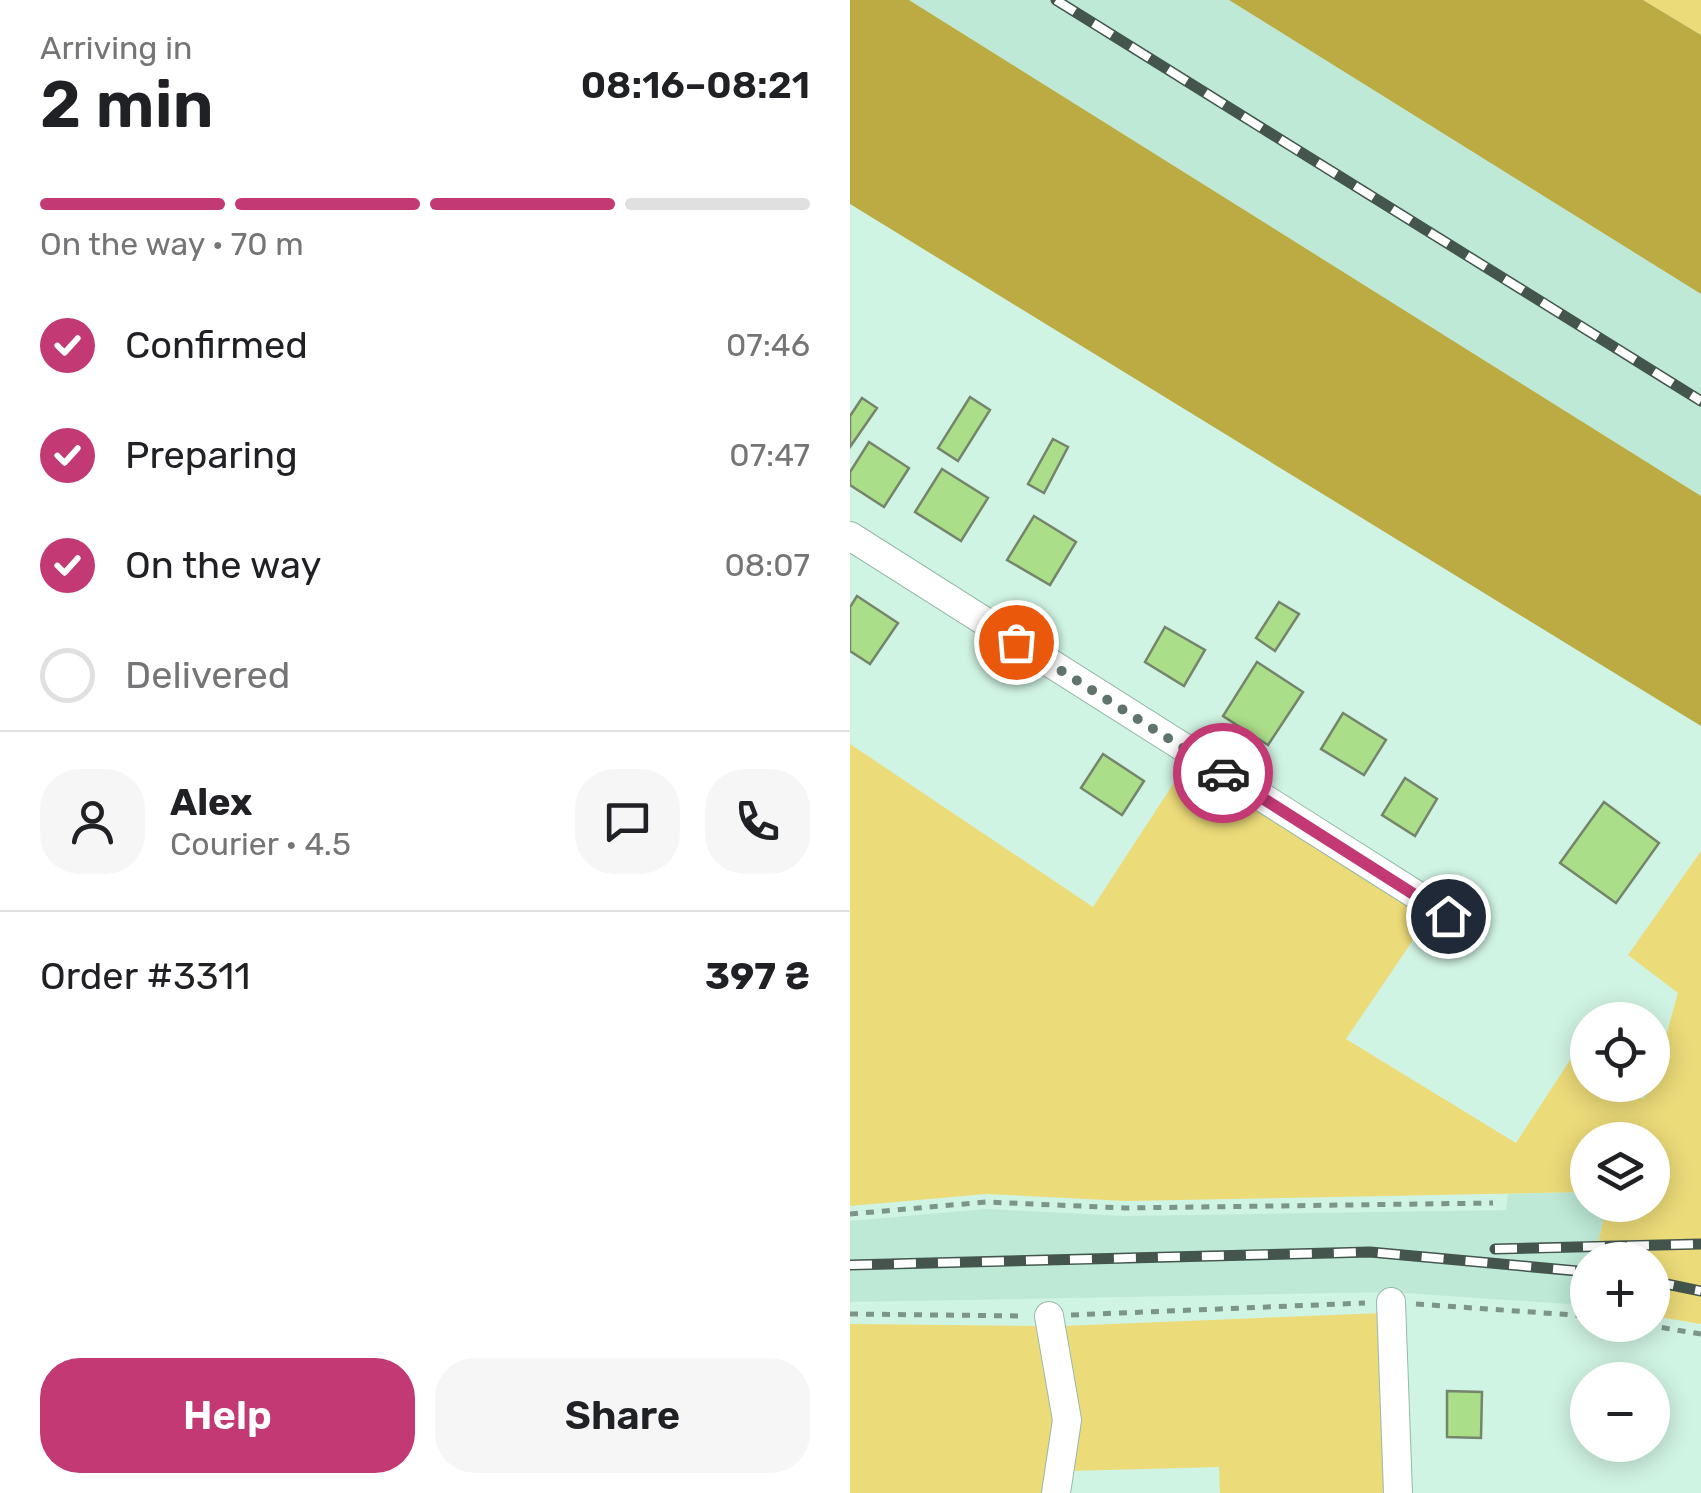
<!DOCTYPE html>
<meta charset="utf-8">
<style>
:root{--surface:#fff;--page:#f6f6f6;--text:#202124;--muted:#757577;--line:#e0e0e0;--accent:#c23974}
body{margin:0;font-family:Rubik,sans-serif;background:var(--page);color:var(--text);height:100vh;display:flex;flex-direction:column;font-size:38px;white-space:nowrap}
*{box-sizing:border-box;margin:0}
p{font-size:32px;color:var(--muted)}
.icon{flex:none;width:55px;height:55px;fill:none;stroke:currentColor;stroke-width:2;stroke-linecap:round;stroke-linejoin:round}
.map{position:relative;flex:1;overflow:hidden}
.side{display:flex;flex-direction:column;background:var(--surface);width:850px}
.side>*{flex:none}
.fabs{position:absolute;left:720px;top:1002px;display:grid;gap:20px}
.fabs a{display:grid;place-items:center;width:100px;height:100px;border-radius:50%;background:var(--surface);box-shadow:0 5px 25px #0003;font-size:50px}
.pin{position:absolute;display:grid;place-items:center;width:85px;height:85px;color:#fff;margin:-42px;border:5px solid #fff;border-radius:50%;box-shadow:0 2px 10px #0007}
.courier{position:absolute;display:grid;place-items:center;width:100px;height:100px;margin:-50px;border:8px solid #c23974;border-radius:50%;background:#fff;color:#222;box-shadow:0 2px 12px #0007}
.summary em{font-style:normal;font-weight:600}
.summary div{display:flex;flex-direction:column-reverse}
.summary{display:flex;align-items:center;justify-content:space-between;height:170px;padding:0 40px}
h1{font-size:65px;font-weight:600;line-height:75px}
.bar{display:grid;grid-template-columns:repeat(4,1fr);gap:15px 10px;align-content:center;height:120px;padding:0 40px}
.bar i{height:12px;border-radius:8px;background:var(--line)}
.bar .current{background:var(--accent)}
.bar p{grid-column:span 4}
.line{display:flex;align-items:center;gap:25px;padding:0 40px;border-top:2px solid var(--line)}
.line div{flex:1}
.round{display:grid;place-items:center;flex:none;width:105px;height:105px;border-radius:40px;background:var(--page)}
ol{padding:0 40px;list-style:none}
li{display:flex;align-items:center;gap:30px;height:110px}
li p{margin-inline-start:auto}
li .icon{padding:10px;border-radius:50%;background:var(--accent);color:#fff;stroke-width:4}
li:last-child{color:var(--muted)}
li i{width:55px;height:55px;border:5px solid var(--line);border-radius:50%}
.primary-button{display:flex;gap:20px;margin-top:auto;padding:20px 40px}
.primary-button a{flex:1;height:115px;border-radius:40px;background:var(--accent);color:#fff;font-size:40px;font-weight:600;line-height:115px;text-align:center}
.primary-button a+a{background:var(--page);color:var(--text)}
main{display:flex;flex:1;min-height:0}
.map>svg:first-child{display:block}
.built{fill:#bde9d6}
.green{fill:#ecdb79}
.forest{fill:#bcab43}
.building{fill:#abde89;stroke:#75856b;stroke-width:2.5}
.lines{fill:none;stroke-linecap:round;stroke-linejoin:round}
.minor-casing{stroke:#96b8aa;stroke-width:30}
.path{stroke:#7c958a;stroke-width:5;stroke-dasharray:8 8;stroke-linecap:butt}
.minor{stroke:#fff;stroke-width:28}
.rail-casing{stroke:#43554d;stroke-width:11}
.rail{stroke:#fff;stroke-width:8;stroke-dasharray:22;stroke-linecap:butt}
.done{stroke:#5f756b;stroke-width:10;stroke-dasharray:0 18}
.route{stroke:#c23974;stroke-width:12}
</style>
<main>
<section class="side">
<div class="summary"><div><h1>2 min</h1><p>Arriving in</p></div><em>08:16–08:21</em></div>
<div class="bar"><i class="current"></i><i class="current"></i><i class="current"></i><i></i><p>On the way · 70 m</p></div>
<ol>
<li><svg class="icon" aria-label="check" viewBox="0 0 24 24"><path d="M5 12l5 5 9-10"/></svg>Confirmed<p>07:46</p></li>
<li><svg class="icon" aria-label="check" viewBox="0 0 24 24"><path d="M5 12l5 5 9-10"/></svg>Preparing<p>07:47</p></li>
<li><svg class="icon" aria-label="check" viewBox="0 0 24 24"><path d="M5 12l5 5 9-10"/></svg>On the way<p>08:07</p></li>
<li><i></i>Delivered</li>
</ol>
<div class="line" style="height:180px"><a class="round"><svg class="icon" aria-label="person" viewBox="0 0 24 24"><circle cx="12" cy="8" r="4"/><path d="M4 21q1-7 8-7t8 7"/></svg></a><div><b>Alex</b><p>Courier · 4.5</p></div><a class="round"><svg class="icon" aria-label="chat" viewBox="0 0 24 24"><path d="M4 5h16v11H9l-5 4z"/></svg></a><a class="round"><svg class="icon" aria-label="phone" viewBox="0 0 24 24"><path d="M5 4h4l2 5-3 2q2 4 5 5l2-3 5 2v4C11 20 4 13 5 4z"/></svg></a></div>
<div class="line" style="height:130px"><div>Order #3311</div><b>397 ₴</b></div>
<div class="primary-button"><a>Help</a><a>Share</a></div>
</section>
<div class="map">
<svg width="851" height="1493" viewBox="0 0 851 1493">
<rect width="100%" height="100%" fill="#d0f4e4"/>
<path class="built" d="M 59,0 L 379,0 L 851,294 L 851,496 Z
M 737,1192 L 738,1205 L 757,1205 L 744,1260 L 738,1260 L 733,1305 L 541,1292 L 0,1302 L 0,1221 L 136,1209 L 275,1216 L 656,1210 L 658,1194 Z"/>
<path class="green" d="M 793,0 L 851,0 L 851,35 Z
M 0,744 L 243,907 L 335,766 L 578,918 L 496,1039 L 666,1143 L 724,1054 L 737,1063 L 738,1085 L 772,1085 L 793,1099 L 802,1085 L 828,993 L 778,955 L 851,851 L 851,1324 L 803,1316 L 802,1260 L 744,1260 L 757,1205 L 802,1205 L 802,1140 L 738,1140 L 737,1192 L 276,1201 L 136,1194 L 0,1206 Z
M 532,1313 L 538,1493 L 370,1493 L 369,1467 L 220,1471 L 212,1326 Z
M 0,1324 L 190,1326 L 206,1420 L 195,1493 L 0,1493 Z"/>
<path class="forest" d="M 0,0 L 59,0 L 851,496 L 851,726 L 0,204 Z
M 379,0 L 793,0 L 851,35 L 851,294 Z"/>
<path class="building" d="M 120,397 L 140,410 L 108,461 L 88,448 Z
M 12,398 L 27,408 L 0,447 L 0,416 Z
M 203,439 L 218,447 L 194,493 L 178,484 Z
M 19,442 L 59,468 L 34,507 L 0,485 L 0,472 Z
M 92,469 L 138,498 L 111,541 L 65,512 Z
M 184,516 L 226,542 L 200,585 L 157,560 Z
M 7,596 L 48,623 L 20,664 L 0,651 L 0,607 Z
M 429,602 L 449,614 L 425,651 L 406,638 Z
M 315,627 L 355,650 L 334,686 L 295,662 Z
M 407,662 L 453,692 L 418,745 L 373,716 Z
M 493,713 L 536,740 L 514,775 L 471,749 Z
M 253,754 L 294,781 L 272,815 L 231,788 Z
M 555,778 L 587,799 L 565,836 L 532,815 Z
M 754,802 L 809,843 L 766,903 L 710,863 Z
M 597,1391 L 632,1392 L 631,1438 L 597,1437 Z"/>
<g class="lines">
<defs>
<path id="minor" d="M 0,536 L 598,915
M 541,1302 L 548,1493
M 199,1316 L 217,1420 L 206,1493"/>
</defs>
<use href="#minor" class="minor-casing"/>
<path class="path" d="M 0,1214 L 136,1202 L 275,1208 L 643,1203
M 566,1304 L 738,1316
M 0,1314 L 175,1316
M 221,1315 L 515,1303
M 796,1325 L 851,1334"/>
<use href="#minor" class="minor"/>
<defs>
<path id="rail" d="M 206,0 L 851,401
M 645,1249 L 851,1244
M 0,1265 L 520,1252 L 738,1272
M 802,1281 L 851,1291"/>
</defs>
<use href="#rail" class="rail-casing"/>
<use href="#rail" class="rail"/>
</g>
<g class="lines">
<path class="done" d="M 166,642 L 373,773"/>
<path class="route" d="M 373,773 L 598,916"/>
</g>
</svg>
<div class="fabs">
<a><svg class="icon" aria-label="locate" viewBox="0 0 24 24"><circle cx="12" cy="12" r="6"/><path d="M12 2v4M12 18v4M2 12h4M18 12h4"/></svg></a>
<a><svg class="icon" aria-label="layers" viewBox="0 0 24 24"><path d="M12 4l9 5-9 5-9-5zM3 14l9 5 9-5"/></svg></a>
<a>+</a>
<a>−</a>
</div>
<div class="pin" style="left:166px;top:642px;background:#ea580c"><svg class="icon" aria-label="bag" viewBox="0 0 24 24"><path d="M5 8h14l-1 12H6zM9 8a3 3 0 0 1 6 0"/></svg></div>
<div class="pin" style="left:598px;top:916px;background:#1f2937"><svg class="icon" aria-label="home" viewBox="0 0 24 24"><path d="M3 11l9-7 9 7M6 9v11h12V9"/></svg></div>
<div class="courier" style="left:373px;top:773px"><svg class="icon" aria-label="car" viewBox="0 0 24 24"><path d="M5 17H2v-5l4-1 3-4h7l3 4 3 1v5h-3M9 17h6M6 11h13"/><circle cx="7" cy="17" r="2"/><circle cx="17" cy="17" r="2"/></svg></div>
</div>
</main>
